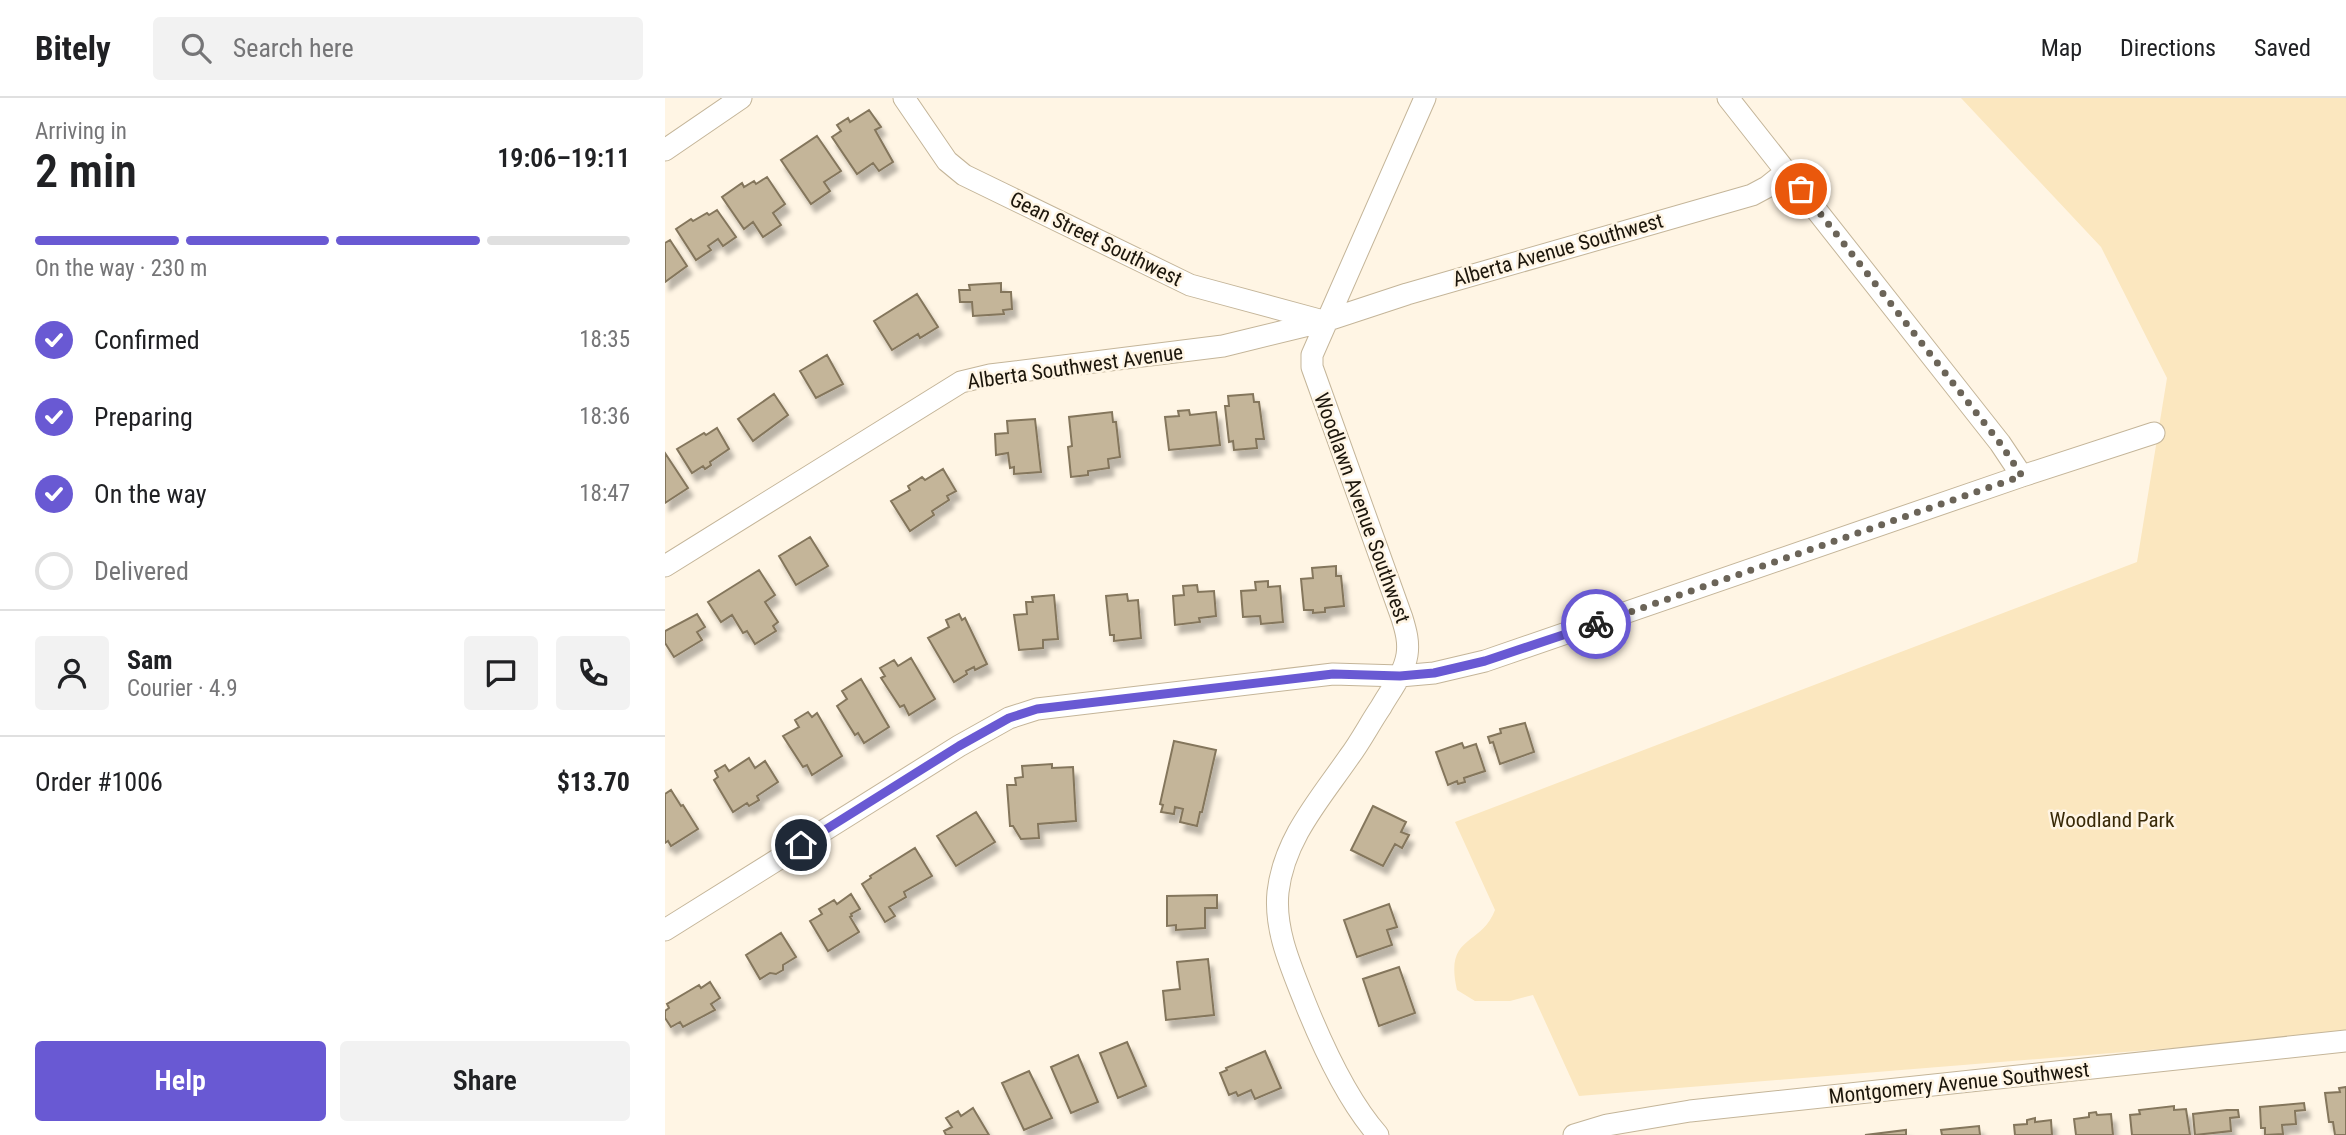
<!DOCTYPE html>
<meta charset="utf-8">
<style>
:root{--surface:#fff;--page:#f2f2f2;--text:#202124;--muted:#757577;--line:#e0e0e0;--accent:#6959d3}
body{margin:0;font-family:"Roboto Condensed",sans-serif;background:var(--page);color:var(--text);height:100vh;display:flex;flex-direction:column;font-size:26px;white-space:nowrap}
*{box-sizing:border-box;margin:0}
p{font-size:23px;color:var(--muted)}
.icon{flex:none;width:38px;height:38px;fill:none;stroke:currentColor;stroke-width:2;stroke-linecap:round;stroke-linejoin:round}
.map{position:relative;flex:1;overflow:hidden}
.side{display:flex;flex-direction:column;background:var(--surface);width:665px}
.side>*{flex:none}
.pin{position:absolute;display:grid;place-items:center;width:60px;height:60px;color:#fff;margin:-30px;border:4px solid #fff;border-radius:50%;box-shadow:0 2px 7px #0007}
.courier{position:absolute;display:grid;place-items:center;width:70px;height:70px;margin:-35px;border:5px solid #6959d3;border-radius:50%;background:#fff;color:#222;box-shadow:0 2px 9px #0007}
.summary em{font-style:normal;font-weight:600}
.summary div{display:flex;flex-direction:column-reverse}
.summary{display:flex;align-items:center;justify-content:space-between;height:119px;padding:0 35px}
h1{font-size:46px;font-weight:600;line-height:52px}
.bar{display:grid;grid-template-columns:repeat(4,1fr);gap:10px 7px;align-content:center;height:84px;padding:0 35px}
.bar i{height:9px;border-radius:5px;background:var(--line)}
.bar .on{background:var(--accent)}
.bar p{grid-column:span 4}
.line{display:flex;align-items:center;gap:18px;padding:0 35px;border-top:2px solid var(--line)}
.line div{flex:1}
.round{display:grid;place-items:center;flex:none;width:74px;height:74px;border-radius:7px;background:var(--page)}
ol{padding:0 35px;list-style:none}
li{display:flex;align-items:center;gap:21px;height:77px}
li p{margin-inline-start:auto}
li .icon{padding:7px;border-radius:50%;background:var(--accent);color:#fff;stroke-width:4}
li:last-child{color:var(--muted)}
li i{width:38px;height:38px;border:4px solid var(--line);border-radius:50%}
.action{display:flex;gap:14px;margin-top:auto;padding:14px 35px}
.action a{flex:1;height:80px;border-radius:7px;background:var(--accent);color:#fff;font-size:28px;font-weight:600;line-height:80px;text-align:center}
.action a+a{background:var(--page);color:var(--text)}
header{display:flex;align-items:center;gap:42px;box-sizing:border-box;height:98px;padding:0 35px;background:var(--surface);border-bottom:2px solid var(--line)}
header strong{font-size:33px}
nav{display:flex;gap:38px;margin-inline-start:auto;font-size:24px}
.search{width:490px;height:63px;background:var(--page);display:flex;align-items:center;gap:18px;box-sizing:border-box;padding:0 24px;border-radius:7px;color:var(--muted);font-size:26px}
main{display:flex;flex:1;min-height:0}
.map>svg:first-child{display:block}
.green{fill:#fbe7bf}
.building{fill:#c4b599;stroke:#84765c;stroke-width:2;filter:url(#shadow)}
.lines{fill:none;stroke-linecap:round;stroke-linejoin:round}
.minor-casing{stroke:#c4b599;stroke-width:23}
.minor{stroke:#fff;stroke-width:21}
.done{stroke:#6b6458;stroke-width:7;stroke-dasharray:0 12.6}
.route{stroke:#6959d3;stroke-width:9}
.labels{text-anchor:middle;stroke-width:5;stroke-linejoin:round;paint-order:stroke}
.street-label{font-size:21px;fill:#1c160c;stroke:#fff5e4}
.park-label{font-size:21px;fill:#392a08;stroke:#fff5e4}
</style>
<header>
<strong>Bitely</strong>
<div class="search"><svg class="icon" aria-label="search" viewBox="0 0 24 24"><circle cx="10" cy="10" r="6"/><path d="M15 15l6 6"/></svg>Search here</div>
<nav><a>Map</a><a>Directions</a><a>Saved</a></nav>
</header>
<main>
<section class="side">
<div class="summary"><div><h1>2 min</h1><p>Arriving in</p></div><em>19:06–19:11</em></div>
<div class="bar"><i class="on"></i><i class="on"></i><i class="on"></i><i></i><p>On the way · 230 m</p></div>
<ol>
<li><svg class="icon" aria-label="check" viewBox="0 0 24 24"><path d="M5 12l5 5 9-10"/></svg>Confirmed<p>18:35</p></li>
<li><svg class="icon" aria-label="check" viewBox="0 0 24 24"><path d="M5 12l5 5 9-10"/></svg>Preparing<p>18:36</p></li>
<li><svg class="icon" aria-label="check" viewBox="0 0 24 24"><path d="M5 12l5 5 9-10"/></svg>On the way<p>18:47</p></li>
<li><i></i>Delivered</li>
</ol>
<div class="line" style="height:126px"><a class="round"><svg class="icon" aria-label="person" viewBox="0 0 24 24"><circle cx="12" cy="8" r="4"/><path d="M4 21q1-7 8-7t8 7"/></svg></a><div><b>Sam</b><p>Courier · 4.9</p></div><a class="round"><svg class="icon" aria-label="chat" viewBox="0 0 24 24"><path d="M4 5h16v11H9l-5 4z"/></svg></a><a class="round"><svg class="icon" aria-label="phone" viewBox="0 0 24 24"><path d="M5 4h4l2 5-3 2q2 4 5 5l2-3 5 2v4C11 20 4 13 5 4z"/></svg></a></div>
<div class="line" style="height:91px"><div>Order #1006</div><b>$13.70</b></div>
<div class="action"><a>Help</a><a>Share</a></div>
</section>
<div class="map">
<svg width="1681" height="1037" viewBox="0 0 1681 1037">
<defs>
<filter id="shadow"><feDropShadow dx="4.5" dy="8" stdDeviation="2" flood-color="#0004"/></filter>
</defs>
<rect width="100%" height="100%" fill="#fff5e4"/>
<path class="green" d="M 1296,0 L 1681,0 L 1681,936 L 914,998 L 868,897 L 845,903 L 810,903 L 792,892 C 779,836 816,849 830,812 L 790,724 L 1472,464 L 1502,280 L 1436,149 Z"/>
<path class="building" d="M 204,12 L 216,29 L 210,32 L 228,64 L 214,73 L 208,65 L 192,76 L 167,39 L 176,33 L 172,27 L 183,20 L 185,24 Z
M 152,38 L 176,73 L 159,84 L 165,93 L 146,106 L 116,62 Z
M 102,79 L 120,106 L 108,115 L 116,127 L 98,139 L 88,124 L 79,131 L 57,99 L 77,85 L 79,89 L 89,83 L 91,86 Z
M 52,112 L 71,139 L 58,148 L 53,141 L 43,148 L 46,152 L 31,162 L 11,131 L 26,121 L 28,123 L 42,115 L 44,117 Z
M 5,142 L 22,168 L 0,184 L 0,145 Z
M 336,185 L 336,194 L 346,194 L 347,211 L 338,212 L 339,216 L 308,218 L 307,204 L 295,204 L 294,192 L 305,192 L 304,187 Z
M 252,196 L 273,229 L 255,240 L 253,236 L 227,252 L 209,223 Z
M 162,257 L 178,286 L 151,300 L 135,273 Z
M 109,296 L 123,317 L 88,343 L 73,321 Z
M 588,296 L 589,304 L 594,304 L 599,341 L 591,341 L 592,350 L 569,352 L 568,343 L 564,344 L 560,308 L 564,308 L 563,298 Z
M 524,312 L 525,317 L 551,314 L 555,347 L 504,352 L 500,319 L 514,318 L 513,313 Z
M 447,314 L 448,324 L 451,324 L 455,359 L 443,361 L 444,370 L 423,373 L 423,377 L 406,379 L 403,349 L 407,348 L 404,319 Z
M 370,321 L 376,374 L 349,376 L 349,369 L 345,370 L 343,355 L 331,357 L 330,336 L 343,335 L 342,323 Z
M 52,330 L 64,351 L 45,364 L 46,367 L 40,371 L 38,368 L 27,375 L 12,351 L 39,335 L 41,337 Z
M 0,355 L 23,390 L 0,405 Z
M 278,371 L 291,393 L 282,398 L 284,402 L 267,413 L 269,417 L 245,433 L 226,403 L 245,392 L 243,388 L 257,379 L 260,382 Z
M 145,439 L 163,468 L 131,487 L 114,458 Z
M 671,468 L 671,478 L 676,478 L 679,508 L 660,510 L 660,514 L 648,515 L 648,512 L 639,512 L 636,481 L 648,480 L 647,470 Z
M 94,472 L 110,497 L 100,504 L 113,524 L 108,528 L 111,533 L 90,546 L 82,533 L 78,535 L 67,517 L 56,524 L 43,504 Z
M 603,483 L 603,489 L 615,488 L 618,524 L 596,526 L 595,518 L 578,519 L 576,493 L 591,492 L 590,484 Z
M 532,487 L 533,494 L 549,493 L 551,518 L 534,520 L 535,524 L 510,527 L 508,498 L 519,497 L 518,488 Z
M 462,496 L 463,503 L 473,502 L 476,540 L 449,543 L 449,537 L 445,537 L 441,498 Z
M 389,497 L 393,541 L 378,542 L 378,550 L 354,552 L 349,517 L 362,516 L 361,504 L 368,504 L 367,499 Z
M 32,516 L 40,529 L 32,534 L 37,542 L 9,559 L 0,545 L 0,533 Z
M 294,516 L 297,522 L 300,520 L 322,566 L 310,572 L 309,569 L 301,573 L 302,576 L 289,584 L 263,540 L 284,529 L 281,522 Z
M 246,560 L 270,601 L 244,617 L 239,607 L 235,609 L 216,580 L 220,578 L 215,570 L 229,562 L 233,568 Z
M 196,581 L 224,629 L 199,645 L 193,635 L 190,637 L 172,608 L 182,601 L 177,593 Z
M 143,614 L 147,619 L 152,615 L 177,658 L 147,677 L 142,667 L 138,669 L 118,638 L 134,629 L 130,622 Z
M 860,625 L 869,654 L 835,666 L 828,644 L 825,645 L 823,639 L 836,635 L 835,631 Z
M 509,643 L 551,652 L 537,714 L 535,714 L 532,728 L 515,724 L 518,711 L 510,709 L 509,716 L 496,714 L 498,707 L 495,706 Z
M 797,645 L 799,650 L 811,646 L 820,673 L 799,680 L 800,684 L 793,686 L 792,683 L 783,687 L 771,654 Z
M 84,660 L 90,670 L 100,663 L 113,684 L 92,698 L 94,702 L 84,708 L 82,705 L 68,714 L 49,682 L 53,679 L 50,673 L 60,667 L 64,673 Z
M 387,666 L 387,670 L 408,669 L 411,723 L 373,726 L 374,740 L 356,741 L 348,728 L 345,728 L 342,687 L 351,687 L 350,680 L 358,679 L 357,668 Z
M 6,692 L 16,708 L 18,707 L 33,731 L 6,748 L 3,743 L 0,745 L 0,696 Z
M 708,708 L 741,724 L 736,734 L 744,737 L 737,750 L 730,746 L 718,768 L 686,752 Z
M 311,714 L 330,744 L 291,768 L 272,738 Z
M 250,750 L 267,778 L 239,794 L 241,799 L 224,809 L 230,818 L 220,824 L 197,786 L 206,780 L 205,778 Z
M 186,796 L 195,811 L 186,816 L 187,818 L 185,819 L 194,834 L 163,853 L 145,823 L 157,816 L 154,811 L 169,802 L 172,806 Z
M 552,797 L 552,810 L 540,810 L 540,830 L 511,832 L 511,827 L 502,828 L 502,798 Z
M 724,806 L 732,829 L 722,832 L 727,847 L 692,859 L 679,822 Z
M 116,835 L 131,859 L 118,867 L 118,872 L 111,876 L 105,875 L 95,881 L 81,857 Z
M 543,861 L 549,917 L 501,922 L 498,893 L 515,891 L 512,864 Z
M 734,869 L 750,915 L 714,928 L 698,881 Z
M 45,884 L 55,900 L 46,906 L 50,912 L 18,929 L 15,924 L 6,929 L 0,920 L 0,913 L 4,910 L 2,906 L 34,887 L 36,890 Z
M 462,944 L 481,988 L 453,1000 L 435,955 Z
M 600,953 L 616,990 L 590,1001 L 586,992 L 573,998 L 571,994 L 564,997 L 555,975 L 562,972 L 561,970 Z
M 413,957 L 433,1004 L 406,1015 L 386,969 Z
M 364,973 L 387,1020 L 359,1032 L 337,985 Z
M 1681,989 L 1681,1037 L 1670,1037 L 1668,1024 L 1664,1024 L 1660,995 L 1675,994 L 1674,990 Z
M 1639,1005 L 1640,1012 L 1630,1013 L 1631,1026 L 1617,1027 L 1618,1036 L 1600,1037 L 1600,1030 L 1596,1030 L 1595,1009 Z
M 1509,1008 L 1509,1012 L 1521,1011 L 1525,1037 L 1467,1037 L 1465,1017 L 1475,1016 L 1474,1012 Z
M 308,1010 L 324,1037 L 281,1037 L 279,1033 L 287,1029 L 281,1020 L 293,1013 L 296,1018 Z
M 1562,1012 L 1573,1012 L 1574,1019 L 1565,1020 L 1566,1033 L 1530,1037 L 1528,1016 Z
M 1431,1014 L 1432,1017 L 1446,1016 L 1448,1037 L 1411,1037 L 1409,1021 L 1424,1019 L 1424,1015 Z
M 1370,1020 L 1370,1024 L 1386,1022 L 1387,1037 L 1350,1037 L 1349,1027 L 1362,1026 L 1362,1022 Z
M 1314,1028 L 1315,1037 L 1277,1037 L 1276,1032 Z
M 1241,1032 L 1241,1037 L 1200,1037 Z"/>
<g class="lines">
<defs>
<path id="minor" d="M 239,0 L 282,63 L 299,77 L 525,187 L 658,223
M 1063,0 L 1335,345 L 1357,378
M 0,52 L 76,0
M 0,468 L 296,284 L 325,277 L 558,248 L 660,223 L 742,196 L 1087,97 L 1102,89 L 1122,73
M 0,832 L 294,648 L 344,620 L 372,611 L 668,576 L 735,578 L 769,575 L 820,563 L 1357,378 L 1489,335
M 713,1037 C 683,1003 658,949 641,907 C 627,871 609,833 613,794 C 619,741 655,701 684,659 C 696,643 705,625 716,609 C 725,593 739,576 742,557 C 744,544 741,533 737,520 L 647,269 L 647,257 L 760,0
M 909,1037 L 942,1027 L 1025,1013 L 1681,943"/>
</defs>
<use href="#minor" class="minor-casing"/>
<use href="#minor" class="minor"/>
</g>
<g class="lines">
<path class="done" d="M 931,526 L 1357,378 L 1335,345 L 1136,91"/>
<path class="route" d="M 136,747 L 294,648 L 344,620 L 372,611 L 668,576 L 735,578 L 769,575 L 820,563 L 931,526"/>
</g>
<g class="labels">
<g class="street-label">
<text transform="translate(431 141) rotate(26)" y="7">Gean Street Southwest</text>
<text transform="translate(893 152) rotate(-16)" y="7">Alberta Avenue Southwest</text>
<text transform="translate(410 269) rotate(-8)" y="7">Alberta Southwest Avenue</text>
<text transform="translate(697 410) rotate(70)" y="7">Woodlawn Avenue Southwest</text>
<text transform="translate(1294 985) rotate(-6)" y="7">Montgomery Avenue Southwest</text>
</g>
<g class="park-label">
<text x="1447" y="729">Woodland Park</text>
</g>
</g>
</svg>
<div class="pin" style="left:1136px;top:91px;background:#ea580c"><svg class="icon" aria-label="bag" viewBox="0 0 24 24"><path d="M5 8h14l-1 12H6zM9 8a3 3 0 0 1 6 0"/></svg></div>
<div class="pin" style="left:136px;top:747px;background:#1f2937"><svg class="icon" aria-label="home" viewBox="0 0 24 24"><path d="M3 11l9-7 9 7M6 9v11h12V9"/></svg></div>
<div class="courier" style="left:931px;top:526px"><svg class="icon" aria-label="bike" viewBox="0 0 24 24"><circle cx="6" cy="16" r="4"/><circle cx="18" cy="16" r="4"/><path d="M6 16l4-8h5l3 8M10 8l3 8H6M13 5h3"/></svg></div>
</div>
</main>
